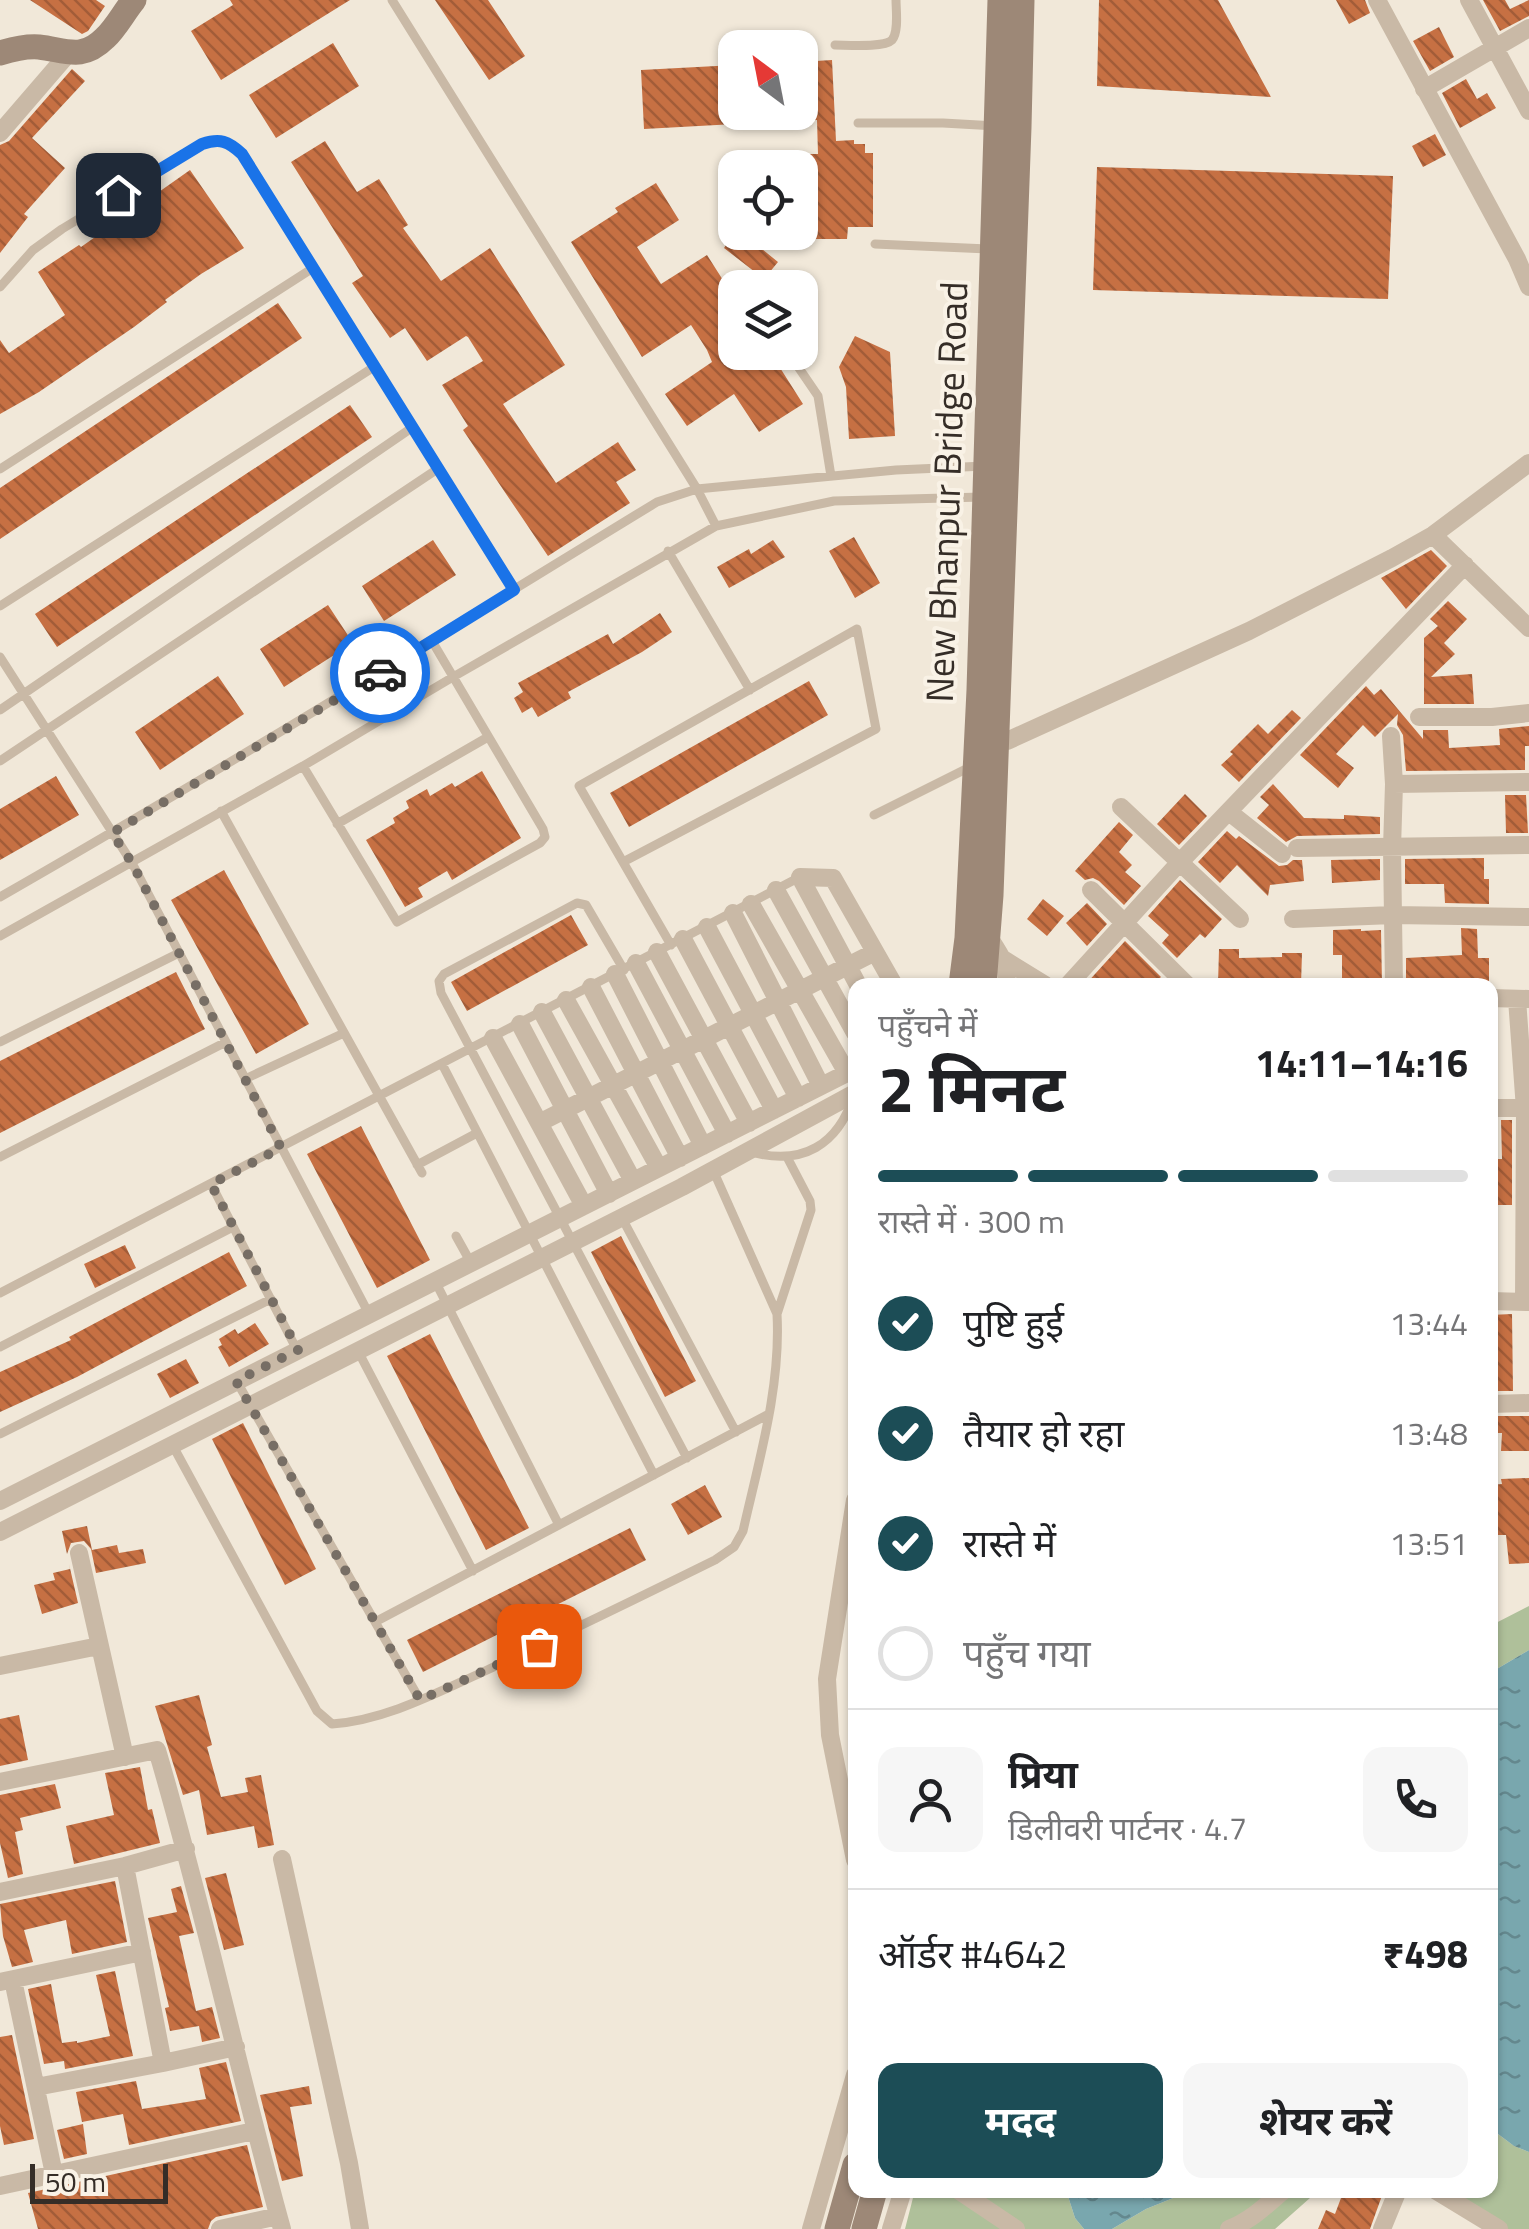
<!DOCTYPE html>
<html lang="hi">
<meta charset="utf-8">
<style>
:root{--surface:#fff;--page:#f6f6f6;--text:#202124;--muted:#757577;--line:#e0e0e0;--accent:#1c4d56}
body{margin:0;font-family:"Titillium Web","Noto Sans Devanagari",sans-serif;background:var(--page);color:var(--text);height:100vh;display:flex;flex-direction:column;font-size:38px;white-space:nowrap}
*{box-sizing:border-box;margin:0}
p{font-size:32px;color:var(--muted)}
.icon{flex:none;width:55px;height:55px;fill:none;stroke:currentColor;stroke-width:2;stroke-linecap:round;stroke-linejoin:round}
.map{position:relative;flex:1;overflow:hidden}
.drawer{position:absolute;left:848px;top:978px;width:650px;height:1220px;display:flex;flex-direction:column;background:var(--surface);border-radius:20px;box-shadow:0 2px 8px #0004}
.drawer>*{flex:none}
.needle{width:65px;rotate:328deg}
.tools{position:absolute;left:718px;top:30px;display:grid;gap:20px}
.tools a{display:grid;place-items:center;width:100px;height:100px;border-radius:20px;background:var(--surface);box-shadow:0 2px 8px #0004;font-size:50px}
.scale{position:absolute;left:30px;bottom:25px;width:138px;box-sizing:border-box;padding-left:10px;border:5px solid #352d27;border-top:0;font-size:28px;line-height:35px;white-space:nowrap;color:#352d27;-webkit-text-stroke:8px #f9f2e6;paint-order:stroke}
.pin{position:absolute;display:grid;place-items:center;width:85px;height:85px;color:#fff;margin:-42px;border-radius:20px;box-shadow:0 5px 15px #0006}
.courier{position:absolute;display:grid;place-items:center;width:100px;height:100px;margin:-50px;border:8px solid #1a73e8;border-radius:50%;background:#fff;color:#222;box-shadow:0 2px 12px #0007}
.head em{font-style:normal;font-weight:700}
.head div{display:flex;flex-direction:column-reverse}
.head{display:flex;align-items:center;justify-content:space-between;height:170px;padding:0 30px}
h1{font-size:65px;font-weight:700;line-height:75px}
.bar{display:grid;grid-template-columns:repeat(4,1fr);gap:15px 10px;align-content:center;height:120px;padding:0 30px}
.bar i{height:12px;border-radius:8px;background:var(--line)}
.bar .selected{background:var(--accent)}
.bar p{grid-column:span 4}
.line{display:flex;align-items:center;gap:25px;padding:0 30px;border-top:2px solid var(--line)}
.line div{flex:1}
.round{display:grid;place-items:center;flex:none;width:105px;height:105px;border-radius:20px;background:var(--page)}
ol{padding:0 30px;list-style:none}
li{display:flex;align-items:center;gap:30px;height:110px}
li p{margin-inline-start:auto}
li .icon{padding:10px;border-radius:50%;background:var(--accent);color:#fff;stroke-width:4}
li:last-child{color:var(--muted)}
li i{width:55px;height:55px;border:5px solid var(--line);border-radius:50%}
.button{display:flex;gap:20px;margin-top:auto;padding:20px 30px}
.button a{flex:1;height:115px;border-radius:20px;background:var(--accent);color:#fff;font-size:40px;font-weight:700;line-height:115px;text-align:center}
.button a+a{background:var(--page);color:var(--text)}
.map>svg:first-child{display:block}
.green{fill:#afc09a}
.water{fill:url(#water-ripples)}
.building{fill:url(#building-back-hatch)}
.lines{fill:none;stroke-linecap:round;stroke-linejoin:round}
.lane{stroke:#c9b9a6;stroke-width:9}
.street{stroke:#c9b9a6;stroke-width:18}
.secondary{stroke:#9d8877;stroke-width:25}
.done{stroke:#776e65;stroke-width:10;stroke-dasharray:0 18}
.route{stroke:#1a73e8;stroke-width:12}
.labels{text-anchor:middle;stroke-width:8;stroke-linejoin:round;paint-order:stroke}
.street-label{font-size:38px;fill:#352d27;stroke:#f9f2e6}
</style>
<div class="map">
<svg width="1529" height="2229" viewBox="0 0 1529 2229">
<defs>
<pattern id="water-ripples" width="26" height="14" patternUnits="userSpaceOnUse" patternTransform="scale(2.5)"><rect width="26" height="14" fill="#79a7ae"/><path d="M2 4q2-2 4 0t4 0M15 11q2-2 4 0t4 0" fill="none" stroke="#64888e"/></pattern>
<pattern id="building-back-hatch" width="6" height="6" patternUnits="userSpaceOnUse" patternTransform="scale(2.5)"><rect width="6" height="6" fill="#c67043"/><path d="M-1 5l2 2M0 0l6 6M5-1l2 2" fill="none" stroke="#a25c38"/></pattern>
</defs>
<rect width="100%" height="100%" fill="#f1e8d9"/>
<path class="green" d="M 1529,1606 L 1529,1650 L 1490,1673 L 1490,1626 Z
M 1490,2128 L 1514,2146 L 1529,2152 L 1529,2229 L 1498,2229 L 1451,2190 L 1490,2190 Z
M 915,2190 L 1066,2190 L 1075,2218 L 1084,2229 L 905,2229 Z
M 1193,2190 L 1319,2190 L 1275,2229 L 1112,2229 L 1146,2209 Z"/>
<path class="water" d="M 1529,1650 L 1529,2152 L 1514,2146 L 1490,2128 L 1490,1673 Z
M 1066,2190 L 1193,2190 L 1146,2209 L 1112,2229 L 1084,2229 L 1075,2218 Z"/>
<path class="building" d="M 30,0 L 96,0 L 105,6 L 88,31 L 82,34 Z
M 230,0 L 350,0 L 221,80 L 191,31 L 233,5 Z
M 435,0 L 488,0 L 525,56 L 489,80 Z
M 1099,0 L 1218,0 L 1271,97 L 1097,86 Z
M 1336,0 L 1365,0 L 1370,13 L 1349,24 Z
M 1483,0 L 1505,0 L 1510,9 L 1529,0 L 1529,16 L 1500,31 Z
M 1439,27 L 1454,57 L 1430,71 L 1413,41 Z
M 333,43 L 359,86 L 276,138 L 249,95 Z
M 832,60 L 836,141 L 854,140 L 854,144 L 865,144 L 865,153 L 873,153 L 873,227 L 848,227 L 847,239 L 815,239 L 815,227 L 804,227 L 804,210 L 800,210 L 800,172 L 804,172 L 804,154 L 818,154 L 817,120 L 800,121 L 800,62 Z
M 735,65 L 735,124 L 644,129 L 641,70 Z
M 72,69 L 85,81 L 32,138 L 65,168 L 24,214 L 28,217 L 0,253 L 0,145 L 9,141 Z
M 1466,79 L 1477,99 L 1487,93 L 1496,108 L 1460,128 L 1442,93 Z
M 1435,134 L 1446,155 L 1423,167 L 1412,146 Z
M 325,141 L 357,192 L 379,179 L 408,225 L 403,228 L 441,281 L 490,248 L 565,365 L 503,404 L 556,483 L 618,442 L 636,470 L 616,482 L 630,503 L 548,556 L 463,430 L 468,426 L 442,385 L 483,361 L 468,337 L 466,336 L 427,361 L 405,328 L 390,338 L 352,283 L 363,276 L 291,162 Z
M 1097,167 L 1393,176 L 1388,299 L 1093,290 Z
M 190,170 L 244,248 L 201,274 L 165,300 L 167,302 L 134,327 L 39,392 L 0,414 L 0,340 L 9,353 L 65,315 L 38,272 L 79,245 L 81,247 Z
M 656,183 L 679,220 L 637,247 L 661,284 L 707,255 L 735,299 L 735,352 L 770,352 L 803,404 L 759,432 L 734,394 L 687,426 L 665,394 L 712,362 L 707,350 L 691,325 L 642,357 L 571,242 L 618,212 L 615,208 Z
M 735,232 L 741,232 L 778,262 L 764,279 L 724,248 Z
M 278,303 L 302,338 L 0,539 L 0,488 Z
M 855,336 L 890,352 L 895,436 L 849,439 L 846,387 L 839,367 Z
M 350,405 L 372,437 L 57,647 L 35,614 Z
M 854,537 L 880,583 L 855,598 L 829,551 Z
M 433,540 L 456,575 L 384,621 L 362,586 Z
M 773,540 L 785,557 L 729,588 L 717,567 L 749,549 L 751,554 Z
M 1431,550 L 1447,566 L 1406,609 L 1381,578 Z
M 1448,601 L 1467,619 L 1444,643 L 1455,654 L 1431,677 L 1472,674 L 1474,704 L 1424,704 L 1424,638 L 1438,626 L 1430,619 Z
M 328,605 L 353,643 L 284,687 L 260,649 Z
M 660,613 L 672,632 L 642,652 L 568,692 L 571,698 L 538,717 L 532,707 L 522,713 L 514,698 L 523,692 L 518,683 L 608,634 L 613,644 Z
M 218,676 L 244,714 L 160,770 L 135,732 Z
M 809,681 L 828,715 L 629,827 L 610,793 Z
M 1366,686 L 1374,695 L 1381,689 L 1423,739 L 1423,730 L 1448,730 L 1449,748 L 1500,745 L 1499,729 L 1529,726 L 1529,746 L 1525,746 L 1525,770 L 1406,771 L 1403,735 L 1397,725 L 1398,714 L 1375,737 L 1363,725 L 1336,754 L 1354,768 L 1338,788 L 1300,755 Z
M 1292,710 L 1301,718 L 1239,782 L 1221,765 L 1233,754 L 1230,752 L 1258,724 L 1268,734 Z
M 482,771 L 521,838 L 452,880 L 447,871 L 418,888 L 423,897 L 405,907 L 366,840 L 395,823 L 393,818 L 409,808 L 406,801 L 427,789 L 430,796 L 452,783 L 455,787 Z
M 56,776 L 79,815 L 0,860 L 0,809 Z
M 1273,784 L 1304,818 L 1344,819 L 1344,815 L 1380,817 L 1380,834 L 1297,836 L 1286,842 L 1257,818 L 1269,805 L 1260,797 Z
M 1185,794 L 1207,816 L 1179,845 L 1157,824 Z
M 1505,795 L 1526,795 L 1528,833 L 1506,833 Z
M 1119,822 L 1133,835 L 1119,852 L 1132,865 L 1125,872 L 1141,886 L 1124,905 L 1099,881 L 1093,878 L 1085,880 L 1075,871 Z
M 1227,831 L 1236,839 L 1239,836 L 1279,866 L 1287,865 L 1293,860 L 1302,860 L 1304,881 L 1270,885 L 1268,896 L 1237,865 L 1220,883 L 1198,862 Z
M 1484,858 L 1484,879 L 1489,879 L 1489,904 L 1445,903 L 1444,884 L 1405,884 L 1405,859 Z
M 1380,859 L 1380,880 L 1332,883 L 1331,860 Z
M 224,870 L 309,1024 L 256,1054 L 171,900 Z
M 1180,880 L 1222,919 L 1205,938 L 1200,934 L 1177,958 L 1162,943 L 1169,935 L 1148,916 Z
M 1043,899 L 1064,916 L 1047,936 L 1027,919 Z
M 1087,903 L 1107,924 L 1087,946 L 1066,923 Z
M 571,915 L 588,945 L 467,1011 L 451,982 Z
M 1461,928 L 1477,929 L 1478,958 L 1489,958 L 1489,985 L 1406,985 L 1406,958 L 1462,955 Z
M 1361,929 L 1361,931 L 1381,930 L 1382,985 L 1342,985 L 1342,955 L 1333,955 L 1333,930 Z
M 1125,941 L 1161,977 L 1152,985 L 1085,985 Z
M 1219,949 L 1239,949 L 1239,958 L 1282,957 L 1282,953 L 1302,953 L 1301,985 L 1218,985 Z
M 176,972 L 205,1029 L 0,1133 L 0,1061 Z
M 1501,1120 L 1512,1120 L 1512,1205 L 1494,1205 L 1494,1159 L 1502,1159 Z
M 361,1126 L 430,1260 L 377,1288 L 307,1154 Z
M 621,1236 L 696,1381 L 665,1397 L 591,1252 Z
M 125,1245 L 136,1268 L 95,1288 L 84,1264 Z
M 229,1252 L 247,1286 L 77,1377 L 0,1412 L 0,1372 L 71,1340 L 69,1337 Z
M 1512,1314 L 1513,1391 L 1495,1391 L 1495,1383 L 1490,1383 L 1490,1315 Z
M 255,1323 L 269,1344 L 229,1367 L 218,1347 L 222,1345 L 219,1339 L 235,1329 L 238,1334 Z
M 430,1334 L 529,1528 L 486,1550 L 387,1356 Z
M 186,1359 L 199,1383 L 170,1398 L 157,1374 Z
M 1496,1416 L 1529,1416 L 1529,1451 L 1501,1451 L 1502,1433 L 1497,1433 Z
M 243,1423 L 316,1569 L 285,1585 L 212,1439 Z
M 1529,1478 L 1529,1563 L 1509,1564 L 1506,1535 L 1490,1535 L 1490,1485 L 1502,1484 L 1501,1479 Z
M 705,1485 L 722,1517 L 688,1535 L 671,1504 Z
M 87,1526 L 92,1550 L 117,1545 L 119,1553 L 143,1549 L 146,1563 L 96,1573 L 91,1549 L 84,1541 L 71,1543 L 67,1554 L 62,1531 Z
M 630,1528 L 646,1560 L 423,1672 L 407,1640 Z
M 69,1564 L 78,1603 L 42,1614 L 34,1585 L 55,1580 L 53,1573 L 70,1569 Z
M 199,1695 L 212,1745 L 207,1747 L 221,1797 L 248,1792 L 245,1778 L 261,1775 L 274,1845 L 258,1848 L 254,1826 L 207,1835 L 199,1790 L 183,1795 L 155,1706 Z
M 19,1715 L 28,1760 L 0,1766 L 0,1719 Z
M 140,1767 L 148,1810 L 152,1809 L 160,1843 L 74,1864 L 66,1826 L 114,1815 L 105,1773 Z
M 55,1784 L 61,1808 L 20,1818 L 23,1830 L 15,1832 L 23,1874 L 8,1878 L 0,1843 L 0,1795 Z
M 226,1873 L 244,1945 L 224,1950 L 205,1878 Z
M 115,1881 L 127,1942 L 72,1954 L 66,1920 L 24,1930 L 33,1962 L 12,1967 L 3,1936 L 0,1904 Z
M 181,1886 L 194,1933 L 179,1936 L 196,2011 L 212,2007 L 220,2038 L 202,2042 L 199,2026 L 170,2031 L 165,2008 L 169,2007 L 148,1918 L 177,1912 L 171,1889 Z
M 115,1971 L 133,2056 L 65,2069 L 64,2061 L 44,2064 L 28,1989 L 51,1984 L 62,2043 L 77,2041 L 77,2043 L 110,2036 L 96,1975 Z
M 12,2035 L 34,2139 L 4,2145 L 0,2126 L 0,2037 Z
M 226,2062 L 241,2121 L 129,2145 L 123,2114 L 82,2122 L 76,2092 L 136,2081 L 142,2109 L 206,2099 L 199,2068 Z
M 309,2086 L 312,2104 L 290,2107 L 303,2176 L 282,2181 L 260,2095 Z
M 83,2124 L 87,2154 L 64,2159 L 57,2130 Z
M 247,2145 L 263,2207 L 216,2217 L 211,2221 L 208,2229 L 38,2229 L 28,2193 Z
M 1344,2190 L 1384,2190 L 1370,2229 L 1318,2229 L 1326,2210 L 1335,2214 Z"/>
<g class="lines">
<path class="lane" d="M 392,0 L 697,489 L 716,526
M 835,45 C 847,45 884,48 892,40 C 899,32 896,10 896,0
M 858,123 L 943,123 L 996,126
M 875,244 L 988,249
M 737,281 L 742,288
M 0,287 L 33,250 L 62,229 L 202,144 C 229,136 236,146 251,167 L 514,589
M 788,352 L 818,396 L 831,476
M 0,469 L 313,268
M 668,551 L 750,690
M 0,606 L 374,367
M 0,657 L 132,863 L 369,1314
M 359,685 L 379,720
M 0,710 L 413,427
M 0,761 L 439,468
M 303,766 L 397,922 L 540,843 L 545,837 L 543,829 L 432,641
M 221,811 L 422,1173
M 874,815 L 970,767
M 337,824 L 488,737
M 623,862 L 876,729 L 857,629 L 579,786 L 671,945
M 0,897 C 222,770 439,635 657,502 L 697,489 L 896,470 L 985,466
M 0,936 L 303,766 L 453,677 L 716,526 L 834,501 L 982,497
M 624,970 L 586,905 L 577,903 L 444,974 L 439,981 L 441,993 L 687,1458
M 0,1042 L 179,953
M 442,1064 L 654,1475
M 245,1079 L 344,1033
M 751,1152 C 803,1166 838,1145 854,1095
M 0,1157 L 226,1042
M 417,1165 L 477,1133
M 211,1184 L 297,1350
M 622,1218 L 736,1432
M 456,1236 L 471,1263
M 435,1281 L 559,1525
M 0,1293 L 800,877
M 777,1314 L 811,1210 L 810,1201 L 787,1157
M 0,1347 L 233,1227
M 358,1351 L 473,1571
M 237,1382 L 420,1700
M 0,1434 L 271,1299
M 173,1446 L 317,1711 L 332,1724 C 386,1720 436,1693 485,1671 C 562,1635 638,1598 715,1560 L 734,1547 L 743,1531 C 759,1460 781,1387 777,1314 L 713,1170
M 375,1622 L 769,1414"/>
<path class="street" d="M 1377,0 L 1517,259 L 1529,287
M 1469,0 L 1529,111
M 1424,89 L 1529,28
M 0,133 L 68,54
M 1433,535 L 1529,628
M 1419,717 L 1492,717 L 1529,713
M 1391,736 L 1394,784 L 1392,848 L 1394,985
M 996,741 L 1007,741 L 1249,631 L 1392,558 L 1433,535 L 1529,463
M 1394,784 L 1529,782
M 1121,807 L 1240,919
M 1229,812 L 1282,854
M 1297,848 L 1529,845
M 776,890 L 855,1033
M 1091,890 L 1187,985
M 751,904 L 847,1073
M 733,913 L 821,1086
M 1293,919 L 1393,915 L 1529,917
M 707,927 L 798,1098
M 988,936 C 999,953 1009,965 1006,985
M 683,939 L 774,1110
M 657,952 L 749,1123
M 1003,959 L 1045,985
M 636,963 L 727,1134
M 615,974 L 703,1146
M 858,985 L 800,877 L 833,878 L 894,985
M 1068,985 L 1180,862 L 1465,565
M 591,987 L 680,1158
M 1490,998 L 1529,999
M 1517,999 L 1525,1109 L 1524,1302
M 566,1000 L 659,1168
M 542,1012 L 633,1181
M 520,1024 L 609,1194
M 493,1038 L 584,1206
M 1490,1108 L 1529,1108
M 539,1123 L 875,952
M 1490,1301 L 1529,1302
M 1490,1404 L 1529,1403
M 855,1500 L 827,1679 L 830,1735 L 855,1860
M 0,1501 L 855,1069
M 0,1532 L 682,1187 L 855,1093
M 79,1553 L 125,1757
M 0,1666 L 99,1646
M 0,1782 L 157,1750 C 204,1909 238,2070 282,2229
M 282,1859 L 349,2163 L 360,2229
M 125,1866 L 163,2063
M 0,1892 L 125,1866 L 186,1849
M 13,1980 L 54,2174
M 0,1982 L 142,1952
M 36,2087 L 163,2063 L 236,2047
M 0,2186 L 254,2131
M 958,2190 L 1016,2229
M 1435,2190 L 1499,2229
M 220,2229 L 278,2216
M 811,2229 L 855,2075
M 891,2229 L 903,2190
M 1229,2229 C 1250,2221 1267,2205 1284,2190
M 1382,2229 L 1398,2190"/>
<path class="secondary" d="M 0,53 C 13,49 26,46 39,47 C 66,50 82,61 105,38 C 116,28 124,12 134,0
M 961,985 L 967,938 L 979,690 L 1000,0
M 984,985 L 991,895 L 1019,127 L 1022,0
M 837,2229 L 855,2165
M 864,2229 L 875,2190"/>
</g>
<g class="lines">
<path class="done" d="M 380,673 L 112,833 L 132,863 L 281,1148 L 211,1184 L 298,1350 L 236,1381 L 420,1700 L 539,1646"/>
<path class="route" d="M 118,195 L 202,144 C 220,138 228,141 242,154 L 514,590 L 380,673"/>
</g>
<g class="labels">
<g class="street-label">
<text transform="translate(947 492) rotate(-88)" y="13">New Bhanpur Bridge Road</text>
</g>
</g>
</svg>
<div class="tools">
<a><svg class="needle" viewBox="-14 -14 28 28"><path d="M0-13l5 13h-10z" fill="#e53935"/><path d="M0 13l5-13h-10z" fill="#757577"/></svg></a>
<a><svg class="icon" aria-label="locate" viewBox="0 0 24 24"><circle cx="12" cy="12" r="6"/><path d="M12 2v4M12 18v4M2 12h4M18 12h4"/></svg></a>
<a><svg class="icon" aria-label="layers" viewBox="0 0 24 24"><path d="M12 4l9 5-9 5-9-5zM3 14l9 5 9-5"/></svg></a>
</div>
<div class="scale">50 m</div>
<div class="pin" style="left:539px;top:1646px;background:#ea580c"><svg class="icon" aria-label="bag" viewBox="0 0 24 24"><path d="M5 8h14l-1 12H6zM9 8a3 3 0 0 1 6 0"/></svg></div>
<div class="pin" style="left:118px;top:195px;background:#1f2937"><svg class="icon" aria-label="home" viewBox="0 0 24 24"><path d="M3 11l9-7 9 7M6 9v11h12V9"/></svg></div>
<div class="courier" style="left:380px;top:673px"><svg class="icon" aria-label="car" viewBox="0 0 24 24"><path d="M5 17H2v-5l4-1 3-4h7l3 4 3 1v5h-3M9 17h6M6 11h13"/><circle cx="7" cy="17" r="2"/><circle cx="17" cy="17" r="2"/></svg></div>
<section class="drawer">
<div class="head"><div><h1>2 मिनट</h1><p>पहुँचने में</p></div><em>14:11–14:16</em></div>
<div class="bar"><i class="selected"></i><i class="selected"></i><i class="selected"></i><i></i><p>रास्ते में · 300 m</p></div>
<ol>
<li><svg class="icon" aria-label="check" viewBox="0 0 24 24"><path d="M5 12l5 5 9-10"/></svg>पुष्टि हुई<p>13:44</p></li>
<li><svg class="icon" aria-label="check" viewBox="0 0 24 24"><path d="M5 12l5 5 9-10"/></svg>तैयार हो रहा<p>13:48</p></li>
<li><svg class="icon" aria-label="check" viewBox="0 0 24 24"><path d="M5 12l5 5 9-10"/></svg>रास्ते में<p>13:51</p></li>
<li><i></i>पहुँच गया</li>
</ol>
<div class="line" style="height:180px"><a class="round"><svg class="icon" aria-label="person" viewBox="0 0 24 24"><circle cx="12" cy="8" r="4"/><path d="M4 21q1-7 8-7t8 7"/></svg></a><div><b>प्रिया</b><p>डिलीवरी पार्टनर · 4.7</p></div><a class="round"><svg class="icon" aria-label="phone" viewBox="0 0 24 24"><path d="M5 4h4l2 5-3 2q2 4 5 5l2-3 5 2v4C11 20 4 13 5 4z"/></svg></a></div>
<div class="line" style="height:130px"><div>ऑर्डर #4642</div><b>₹498</b></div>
<div class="button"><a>मदद</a><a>शेयर करें</a></div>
</section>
</div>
